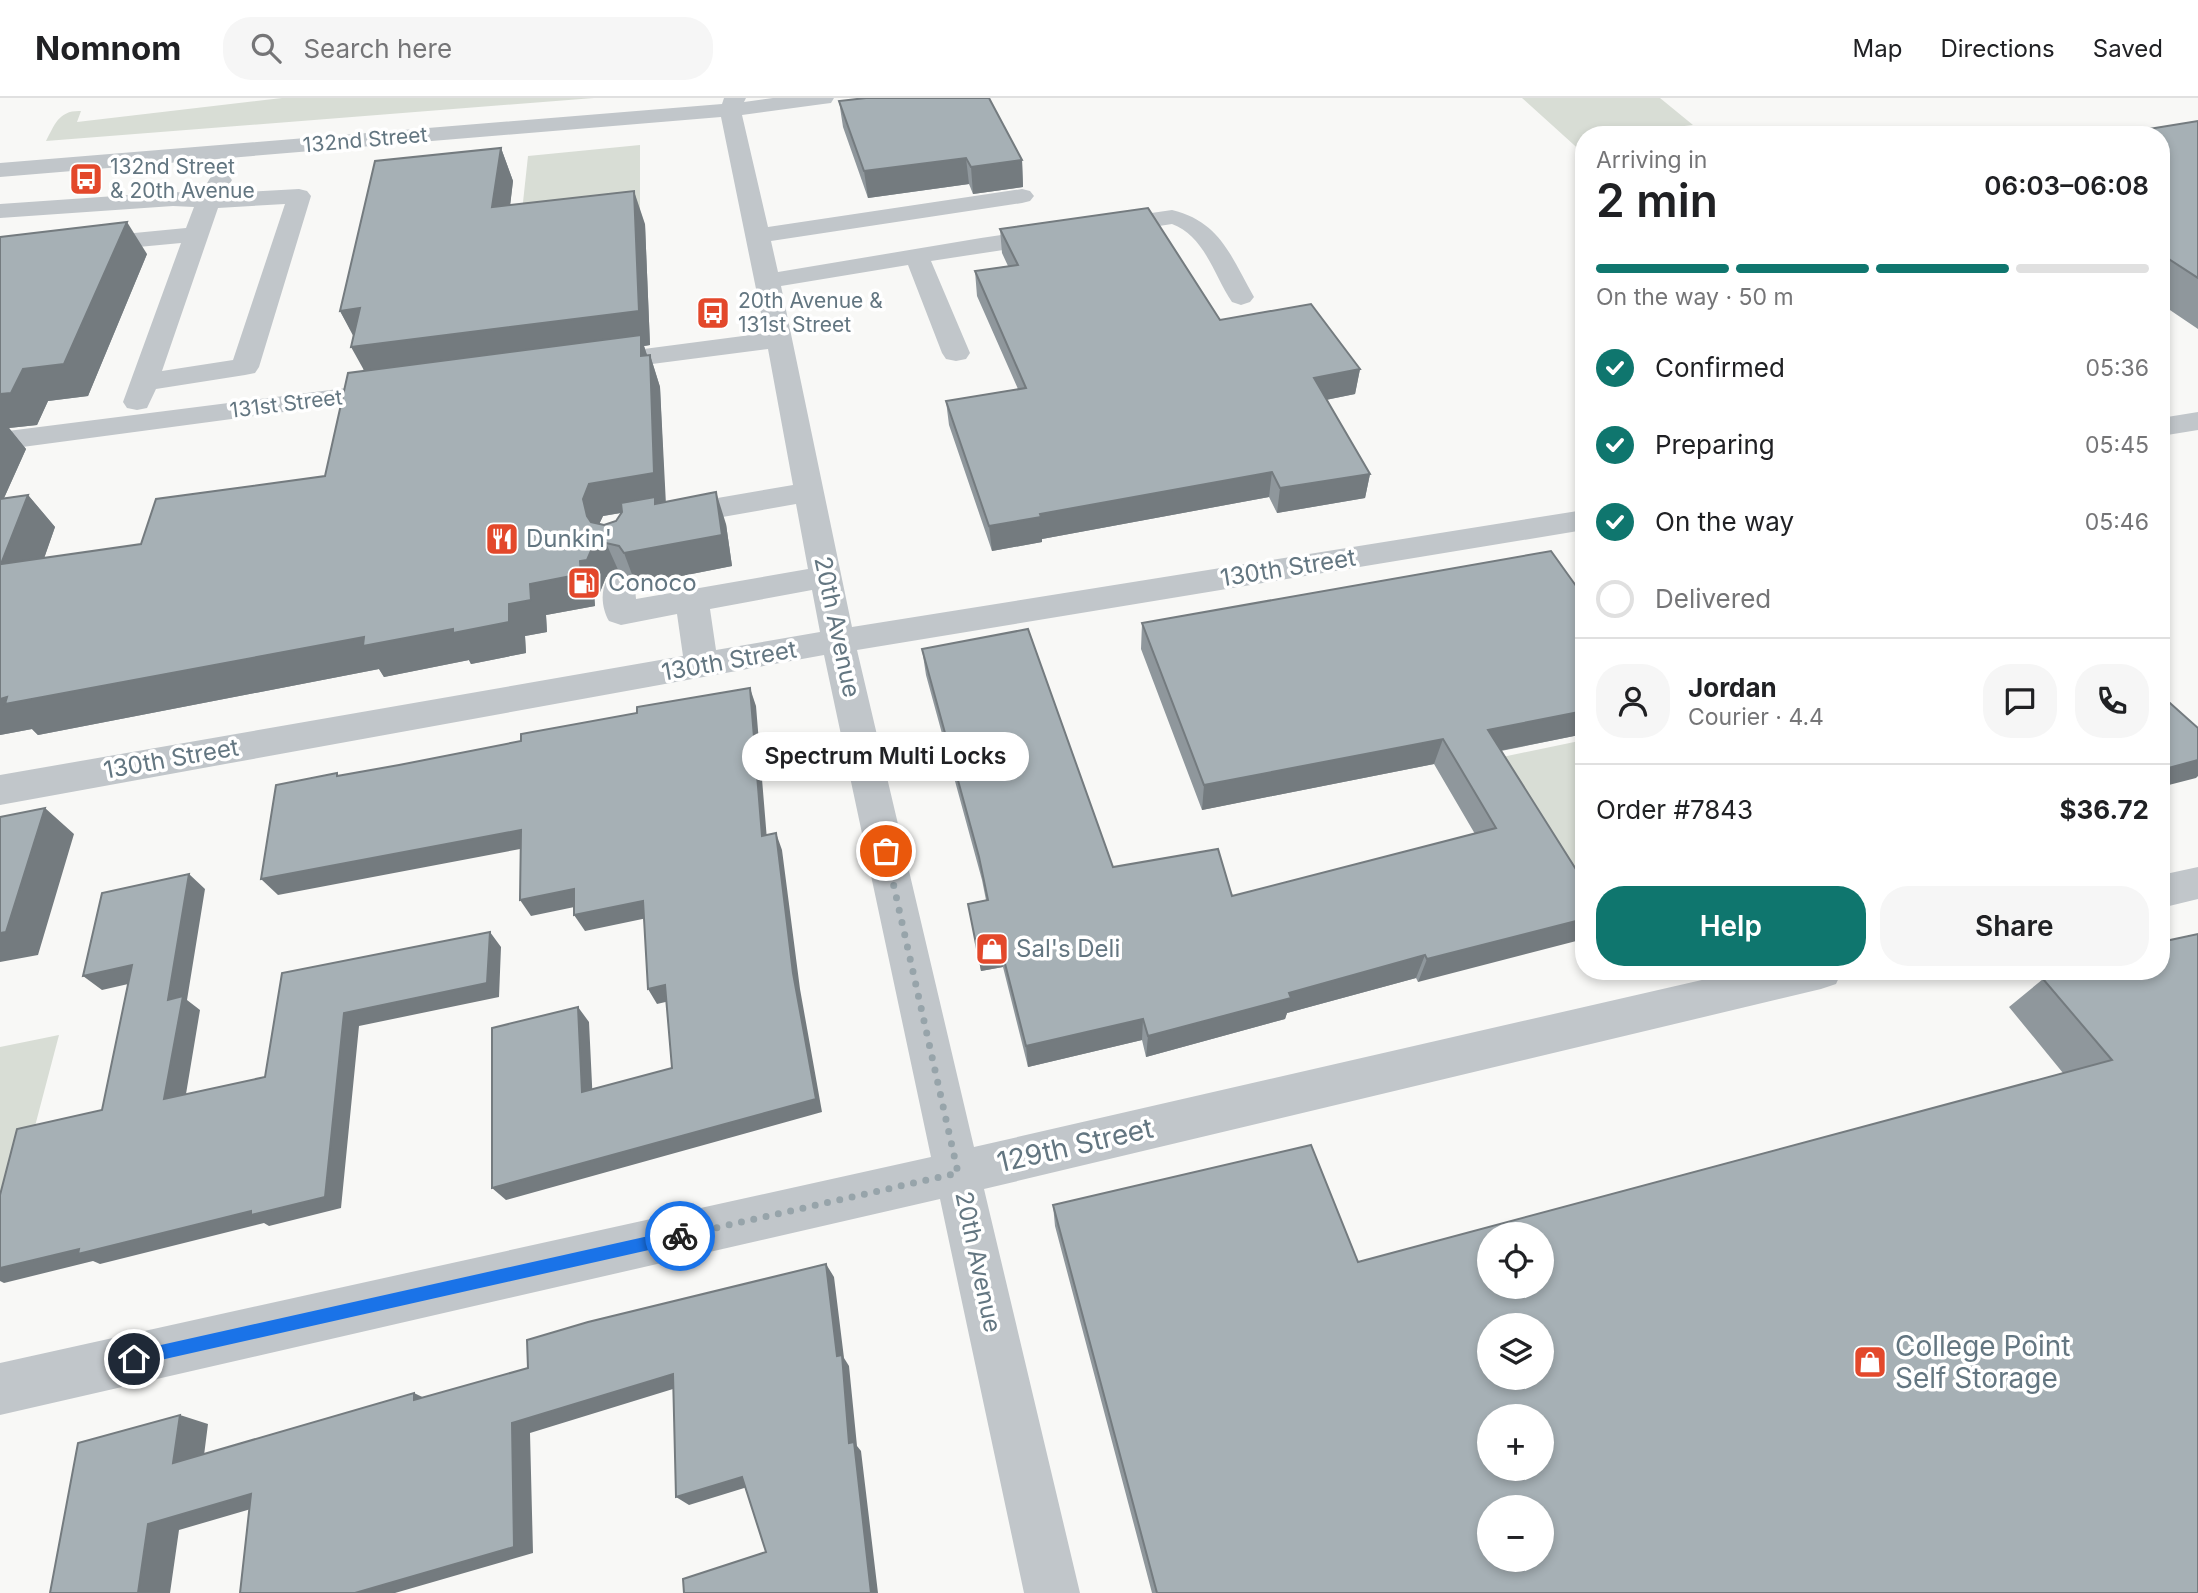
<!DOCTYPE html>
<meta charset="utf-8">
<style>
:root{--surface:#fff;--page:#f6f6f6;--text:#202124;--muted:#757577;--line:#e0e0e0;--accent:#0f766e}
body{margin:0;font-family:Inter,sans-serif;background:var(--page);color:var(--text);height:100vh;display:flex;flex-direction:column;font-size:26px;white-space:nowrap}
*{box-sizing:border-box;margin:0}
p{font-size:23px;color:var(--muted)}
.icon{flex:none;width:38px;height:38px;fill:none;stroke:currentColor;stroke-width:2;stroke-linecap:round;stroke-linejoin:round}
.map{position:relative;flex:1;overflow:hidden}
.sheet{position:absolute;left:1575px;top:28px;width:595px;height:854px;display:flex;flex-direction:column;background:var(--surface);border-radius:28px;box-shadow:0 4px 10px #0003}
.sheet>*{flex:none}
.controls{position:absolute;left:1477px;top:1124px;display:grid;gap:14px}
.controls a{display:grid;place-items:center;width:77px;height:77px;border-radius:50%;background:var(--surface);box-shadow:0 4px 10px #0003;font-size:35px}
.pin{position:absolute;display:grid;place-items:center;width:60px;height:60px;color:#fff;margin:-30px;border:4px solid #fff;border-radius:50%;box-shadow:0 2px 7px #0007}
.courier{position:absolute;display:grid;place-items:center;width:70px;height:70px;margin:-35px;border:5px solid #1a73e8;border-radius:50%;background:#fff;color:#222;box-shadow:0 2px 9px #0007}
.bubble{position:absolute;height:49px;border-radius:24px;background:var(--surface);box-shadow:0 4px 10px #0003;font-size:23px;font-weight:600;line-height:49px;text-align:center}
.headline em{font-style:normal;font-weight:600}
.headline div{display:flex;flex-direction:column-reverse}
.headline{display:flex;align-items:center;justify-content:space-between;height:119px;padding:0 21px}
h1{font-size:46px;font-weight:600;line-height:52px}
.bar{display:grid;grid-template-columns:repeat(4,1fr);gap:10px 7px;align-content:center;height:84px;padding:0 21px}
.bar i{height:9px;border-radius:5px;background:var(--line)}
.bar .active{background:var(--accent)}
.bar p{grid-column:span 4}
.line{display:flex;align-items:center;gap:18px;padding:0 21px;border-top:2px solid var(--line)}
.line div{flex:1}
.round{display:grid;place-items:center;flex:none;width:74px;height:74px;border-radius:28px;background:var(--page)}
ol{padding:0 21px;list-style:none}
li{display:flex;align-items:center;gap:21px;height:77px}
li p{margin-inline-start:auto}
li .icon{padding:7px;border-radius:50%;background:var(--accent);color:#fff;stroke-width:4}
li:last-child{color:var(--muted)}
li i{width:38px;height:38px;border:4px solid var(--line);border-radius:50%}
.cta{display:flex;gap:14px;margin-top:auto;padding:14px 21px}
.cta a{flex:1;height:80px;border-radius:28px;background:var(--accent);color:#fff;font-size:28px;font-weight:600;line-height:80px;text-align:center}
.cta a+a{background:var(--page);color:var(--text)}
header{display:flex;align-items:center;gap:42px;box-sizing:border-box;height:98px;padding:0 35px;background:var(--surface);border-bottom:2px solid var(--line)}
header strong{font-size:33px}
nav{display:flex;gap:38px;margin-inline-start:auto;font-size:24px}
.search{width:490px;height:63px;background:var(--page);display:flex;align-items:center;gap:18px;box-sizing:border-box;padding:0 24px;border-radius:28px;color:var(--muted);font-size:26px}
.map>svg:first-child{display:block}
.green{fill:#d8ddd5}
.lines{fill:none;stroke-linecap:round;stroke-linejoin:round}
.minor{fill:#c1c6ca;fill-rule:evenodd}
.wall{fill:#8f979c;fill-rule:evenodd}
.shaded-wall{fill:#747b7f}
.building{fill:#a6b0b5;stroke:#747b7f;stroke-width:2;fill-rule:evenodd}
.route{fill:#1a73e8}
.done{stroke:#97a4aa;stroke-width:7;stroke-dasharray:0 12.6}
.labels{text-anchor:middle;stroke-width:7;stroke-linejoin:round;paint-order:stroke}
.far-street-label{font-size:21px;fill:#637681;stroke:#fff}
.far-poi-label{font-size:21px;fill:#637681;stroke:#fff;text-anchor:start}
.poi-label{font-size:24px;fill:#637681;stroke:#fff;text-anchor:start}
.street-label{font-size:24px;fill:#637681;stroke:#fff}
.near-street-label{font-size:28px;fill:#637681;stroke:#fff}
.near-poi-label{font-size:28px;fill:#637681;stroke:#fff;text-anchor:start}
</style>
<header>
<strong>Nomnom</strong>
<div class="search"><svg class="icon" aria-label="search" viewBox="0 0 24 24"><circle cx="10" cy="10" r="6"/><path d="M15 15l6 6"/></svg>Search here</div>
<nav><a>Map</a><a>Directions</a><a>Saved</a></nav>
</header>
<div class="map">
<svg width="2198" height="1495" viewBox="0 0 2198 1495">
<rect width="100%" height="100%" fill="#f8f8f6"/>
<path class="green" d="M 282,0 L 594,0 L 46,43 C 55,26 59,12 81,13 L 77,24 Z
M 1522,0 L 1660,0 L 1693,27 L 1610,37 L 1584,37 L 1584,56 Z
M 640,47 L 640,119 L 520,132 L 528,58 Z
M 1584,642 L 1584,823 L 1488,662 Z
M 59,937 L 0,1161 L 0,949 Z"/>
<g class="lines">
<path class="minor" d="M 724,0 L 746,0 L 744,4 L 773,0 L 834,0 L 831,5 L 823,6 L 742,17 L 768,129 L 1022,91 L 1030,93 L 1034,98 L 1030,103 L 1022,105 L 771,143 L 778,174 L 981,140 L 1172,112 C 1221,124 1231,159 1254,199 L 1250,204 L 1241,207 L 1232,204 C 1214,178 1205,138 1172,126 L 931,163 L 970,255 L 966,261 L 956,263 L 946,261 L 942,255 L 908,167 L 781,188 L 852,529 L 1584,412 L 1584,432 L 857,552 L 974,1049 L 1741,873 L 1842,873 L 1836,886 L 1821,891 L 984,1091 L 1080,1495 L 1024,1495 L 940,1101 L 0,1317 L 0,1265 L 931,1059 L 824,557 L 0,707 L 0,677 L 683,558 L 677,516 L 621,527 L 609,523 C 602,511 600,494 607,482 L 619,479 L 631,482 L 635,490 L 636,501 L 808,471 L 796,406 L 671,428 L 660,425 L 656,418 L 660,411 L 671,408 L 793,387 L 768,251 L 598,273 L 588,271 L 584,265 L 588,259 L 598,257 L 765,235 L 721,19 L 0,79 L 0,65 L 722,6 ZM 812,492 L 820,534 L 716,552 L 710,511 Z
M 220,75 L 228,77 L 232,82 L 224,95 L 299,91 L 307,93 L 311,98 L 259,269 L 255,275 L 245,277 L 156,291 L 147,310 L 137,312 L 127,310 L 123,304 L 181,145 L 0,162 L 0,148 L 186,130 L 194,109 L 173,108 L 0,120 L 0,106 L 173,94 L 201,95 L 212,77 ZM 285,106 L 233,262 L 162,273 L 218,110 Z
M 393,284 L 403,286 L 407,292 L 403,298 L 0,352 L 0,334 Z
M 2198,314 L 2198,332 L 2161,338 L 2161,320 Z
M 2198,769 L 2198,801 L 2161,810 L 2161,777 Z"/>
</g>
<path class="wall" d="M 839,3 L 1022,62 L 1023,89 L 973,96 L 969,86 L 868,100 L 843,29 Z
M 2198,23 L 2198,231 L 2161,206 L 2161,37 Z
M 501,50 L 513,83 L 510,107 L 645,126 L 650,247 L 644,248 L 647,257 L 650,257 L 660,289 L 665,404 L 726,426 L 732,468 L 636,487 L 632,479 L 620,476 L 606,479 L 600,494 L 594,495 L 595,508 L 546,517 L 547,534 L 525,538 L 526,555 L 471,566 L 469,562 L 384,579 L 379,571 L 38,637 L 32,631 L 0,637 L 0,139 L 147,156 L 88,298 L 48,303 L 37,327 L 9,330 L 26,351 L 4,400 L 28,397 L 55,429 L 44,460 L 141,446 L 325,378 L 364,273 L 354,238 L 340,213 ZM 621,415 L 616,423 L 604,427 L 599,426 L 603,418 Z
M 1000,131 L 1220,222 L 1360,271 L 1355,296 L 1326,302 L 1370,376 L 1365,400 L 1277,415 L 1269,399 L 1042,441 L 1042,444 L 992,453 L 949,327 L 946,303 L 1018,291 L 977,198 L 975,173 L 1008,168 L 1002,155 Z
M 1584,499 L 1584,636 L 1501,653 L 1584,784 L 1418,884 L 1416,880 L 1287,915 L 1285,921 L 1146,959 L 1142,942 L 1028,969 L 1003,869 L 981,873 L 968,806 L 986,802 L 982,782 L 926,577 L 922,551 L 1113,769 L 1232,798 L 1475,736 L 1434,666 L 1202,712 L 1141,551 L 1142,525 Z
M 2198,836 L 2198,1495 L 1152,1495 L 1055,1128 L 1053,1107 L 1358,1164 L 2063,975 L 2009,909 L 2043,881 L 2161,873 L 2161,844 Z"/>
<path class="shaded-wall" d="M 501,50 L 513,83 L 506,143 L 492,109 Z
M 966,60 L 969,86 L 868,100 L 864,73 Z
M 1022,62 L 1023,89 L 973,96 L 971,69 Z
M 634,93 L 645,126 L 650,247 L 644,248 L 650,266 L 650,257 L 660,289 L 666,407 L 603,418 L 596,433 L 606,445 L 620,476 L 606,479 L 600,494 L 594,495 L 595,508 L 546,517 L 547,534 L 525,538 L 526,555 L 471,566 L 469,562 L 384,579 L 379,571 L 38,637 L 32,631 L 0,637 L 0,601 L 364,539 L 370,283 L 351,249 Z
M 127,124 L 147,156 L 88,298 L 48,303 L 37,327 L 9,330 L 26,351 L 0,409 L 0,296 L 23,271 Z
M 360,210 L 358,247 L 340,213 Z
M 1360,271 L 1355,296 L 1310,305 L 1314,280 Z
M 1272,374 L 1269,399 L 1042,441 L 1042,444 L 992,453 L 989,428 L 1040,416 Z
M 1370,376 L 1365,400 L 1277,415 L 1280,390 Z
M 716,394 L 726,426 L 732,468 L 636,487 L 624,455 Z
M 28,397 L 55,429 L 31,498 L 1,466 Z
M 750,590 L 756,608 L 768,754 L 762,738 Z
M 1584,613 L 1584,636 L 1478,657 L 1488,632 Z
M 1443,641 L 1434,666 L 1202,712 L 1204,687 Z
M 2198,662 L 2198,678 L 2196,680 L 2161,689 L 2161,672 Z
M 45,710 L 74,736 L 38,857 L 0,864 L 0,835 Z
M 521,732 L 531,749 L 278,797 L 261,781 Z
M 776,735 L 782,752 L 800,891 L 822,1014 L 506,1102 L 492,1090 L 816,1001 L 793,875 Z
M 189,776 L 205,791 L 187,902 L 200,912 L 183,1014 L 164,1001 L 168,902 Z
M 574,791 L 584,807 L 531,818 L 520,802 Z
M 643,803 L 652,819 L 585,833 L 574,817 Z
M 1584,821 L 1584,841 L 1418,884 L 1427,861 Z
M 490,834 L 501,849 L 499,899 L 359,928 L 341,1110 L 269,1128 L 264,1125 L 100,1166 L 93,1163 L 4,1185 L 0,1183 L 0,1170 L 79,1151 L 344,915 Z
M 1000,846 L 1003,869 L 981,873 L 977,851 Z
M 1425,857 L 1416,880 L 1287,915 L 1285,921 L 1146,959 L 1148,938 L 1289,895 Z
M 132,867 L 150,881 L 102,892 L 83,878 Z
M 665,887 L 674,902 L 657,906 L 648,891 Z
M 578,909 L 589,924 L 593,1007 L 582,994 Z
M 1143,921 L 1142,942 L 1028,969 L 1026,948 Z
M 826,1166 L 834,1179 L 844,1260 L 849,1268 L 857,1348 L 861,1353 L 878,1495 L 871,1495 L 837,1258 Z
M 673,1276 L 686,1287 L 530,1335 L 533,1455 L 395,1495 L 355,1495 L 512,1325 Z
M 414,1295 L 435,1305 L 414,1302 Z
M 180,1317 L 208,1326 L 202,1373 L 173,1365 Z
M 742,1379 L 754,1387 L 689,1407 L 676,1399 Z
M 251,1396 L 278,1403 L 179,1432 L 170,1495 L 138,1495 L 148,1426 Z"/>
<path class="building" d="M 866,0 L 989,0 L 1022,62 L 971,69 L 966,60 L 864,73 L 839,3 Z
M 2198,23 L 2198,180 L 2161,156 L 2161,37 L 2112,37 Z
M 501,50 L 492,109 L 634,93 L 639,213 L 351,249 L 360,210 L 340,213 L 375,63 Z
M 1148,110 L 1220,222 L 1311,206 L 1360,271 L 1314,280 L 1370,376 L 1280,390 L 1272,374 L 1040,416 L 1041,419 L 989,428 L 946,303 L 1026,290 L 975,173 L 1018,167 L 1000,131 Z
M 127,124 L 64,266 L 23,271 L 11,295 L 0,296 L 0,139 Z
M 641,237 L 641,258 L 650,257 L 654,375 L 589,386 L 583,401 L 587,418 L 591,424 L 604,427 L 616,423 L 622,414 L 621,405 L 655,399 L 655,406 L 716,394 L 722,437 L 624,455 L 619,448 L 606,445 L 593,448 L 587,462 L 580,463 L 581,476 L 530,486 L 531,502 L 509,506 L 509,524 L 453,535 L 453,531 L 363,548 L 364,539 L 5,606 L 7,599 L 0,601 L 0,401 L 28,397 L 1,466 L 141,446 L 156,401 L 325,378 L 348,275 Z
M 1551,453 L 1584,499 L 1584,613 L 1488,632 L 1584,784 L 1584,821 L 1427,861 L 1425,857 L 1289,895 L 1291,900 L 1148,938 L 1143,921 L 1026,948 L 1000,846 L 977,851 L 968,806 L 988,802 L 979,759 L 922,551 L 1028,531 L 1113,769 L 1218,751 L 1232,798 L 1496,730 L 1443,641 L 1204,687 L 1142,525 Z
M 750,590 L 762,738 L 776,735 L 793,875 L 816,1001 L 492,1090 L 492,930 L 578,909 L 582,994 L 672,970 L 665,887 L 648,891 L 643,803 L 574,817 L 574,791 L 520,802 L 521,732 L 261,781 L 276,687 L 337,675 L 337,678 L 399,667 L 521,643 L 521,636 L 637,615 L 637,609 Z
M 2161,597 L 2198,630 L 2198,662 L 2161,672 Z
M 45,710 L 6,834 L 0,835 L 0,719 Z
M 189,776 L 168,902 L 183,898 L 164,1001 L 265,979 L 282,875 L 490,834 L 487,885 L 344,915 L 325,1099 L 251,1117 L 251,1113 L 78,1156 L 79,1151 L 0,1170 L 0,1097 L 17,1031 L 102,1012 L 132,867 L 83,878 L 102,795 Z
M 2198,836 L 2198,1495 L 1157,1495 L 1053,1107 L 1311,1047 L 1358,1164 L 2112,962 L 2043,881 L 2073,873 L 2161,873 L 2161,849 L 2164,848 L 2161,844 ZM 1489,1136 L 1542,1136 L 1542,1188 L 1489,1188 ZM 1489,1227 L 1542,1227 L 1542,1279 L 1489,1279 ZM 1489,1318 L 1542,1318 L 1542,1370 L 1489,1370 ZM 1489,1409 L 1542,1409 L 1542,1461 L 1489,1461 Z
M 826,1166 L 837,1258 L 842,1257 L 849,1345 L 854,1344 L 871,1495 L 684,1495 L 683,1481 L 766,1454 L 742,1379 L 676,1399 L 673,1276 L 512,1325 L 514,1449 L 355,1495 L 240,1495 L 251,1396 L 148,1426 L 138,1495 L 50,1495 L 78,1345 L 180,1317 L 173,1365 L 414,1295 L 414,1302 L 528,1270 L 527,1242 L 588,1224 Z"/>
<path class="route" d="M 680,1131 L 687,1138 L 680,1145 L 134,1268 L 129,1266 L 127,1261 L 129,1256 L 134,1253 Z"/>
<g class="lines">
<path class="done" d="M 680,1138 L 958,1075 L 886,753"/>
</g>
<defs>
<symbol id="bus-square" viewBox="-11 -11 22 22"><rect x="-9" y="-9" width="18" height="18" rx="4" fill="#e3482b" stroke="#fff"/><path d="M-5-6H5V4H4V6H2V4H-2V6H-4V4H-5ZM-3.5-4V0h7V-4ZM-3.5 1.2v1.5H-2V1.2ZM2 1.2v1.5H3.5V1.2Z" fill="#fff"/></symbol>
<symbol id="restaurant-square" viewBox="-11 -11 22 22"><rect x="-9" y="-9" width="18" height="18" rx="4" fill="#e3482b" stroke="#fff"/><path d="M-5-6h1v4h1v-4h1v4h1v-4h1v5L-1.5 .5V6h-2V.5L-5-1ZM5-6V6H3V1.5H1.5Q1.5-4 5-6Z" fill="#fff"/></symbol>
<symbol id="fuel-square" viewBox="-11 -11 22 22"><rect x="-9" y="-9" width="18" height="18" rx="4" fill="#e3482b" stroke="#fff"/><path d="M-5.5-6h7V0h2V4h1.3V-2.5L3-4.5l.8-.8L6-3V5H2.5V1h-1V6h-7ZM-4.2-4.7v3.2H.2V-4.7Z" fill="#fff"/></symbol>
<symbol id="shop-square" viewBox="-11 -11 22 22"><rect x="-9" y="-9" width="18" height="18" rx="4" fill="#e3482b" stroke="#fff"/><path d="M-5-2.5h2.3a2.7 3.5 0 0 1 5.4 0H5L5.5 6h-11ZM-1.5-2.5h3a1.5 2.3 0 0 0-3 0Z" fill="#fff"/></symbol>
</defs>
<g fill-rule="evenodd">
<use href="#bus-square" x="67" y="62" width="38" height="38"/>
<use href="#bus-square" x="694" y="196" width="38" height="38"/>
<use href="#restaurant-square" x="483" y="422" width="38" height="38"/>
<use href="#fuel-square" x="565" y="466" width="38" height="38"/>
<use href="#shop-square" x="973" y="832" width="38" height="38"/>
<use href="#shop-square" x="1851" y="1245" width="38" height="38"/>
</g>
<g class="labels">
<g class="far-street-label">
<text transform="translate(365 42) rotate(-5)" y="7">132nd Street</text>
<text transform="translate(286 306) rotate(-7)" y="7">131st Street</text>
</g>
<g class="far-poi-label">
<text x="110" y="76">132nd Street<tspan x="110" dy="24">&amp; 20th Avenue</tspan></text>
<text x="738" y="210">20th Avenue &amp;<tspan x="738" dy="24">131st Street</tspan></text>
</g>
<g class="poi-label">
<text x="526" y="449">Dunkin'</text>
<text x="608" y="493">Conoco</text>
<text x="1016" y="859">Sal's Deli</text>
</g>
<g class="street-label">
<text transform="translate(1288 470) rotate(-9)" y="8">130th Street</text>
<text transform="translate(837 529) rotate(78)" y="8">20th Avenue</text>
<text transform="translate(729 563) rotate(-10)" y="8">130th Street</text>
<text transform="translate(171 661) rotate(-10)" y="8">130th Street</text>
<text transform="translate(978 1164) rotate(78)" y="8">20th Avenue</text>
</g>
<g class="near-street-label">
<text transform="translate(1075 1047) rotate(-13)" y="10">129th Street</text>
</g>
<g class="near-poi-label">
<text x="1895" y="1258">College Point<tspan x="1895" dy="32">Self Storage</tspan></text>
</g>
</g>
</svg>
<div class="controls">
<a><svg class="icon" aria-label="locate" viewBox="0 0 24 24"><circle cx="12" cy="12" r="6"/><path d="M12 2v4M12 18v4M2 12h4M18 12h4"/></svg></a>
<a><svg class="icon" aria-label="layers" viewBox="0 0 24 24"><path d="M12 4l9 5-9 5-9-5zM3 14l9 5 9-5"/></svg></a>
<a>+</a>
<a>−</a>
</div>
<div class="pin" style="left:886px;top:753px;background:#ea580c"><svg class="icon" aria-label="bag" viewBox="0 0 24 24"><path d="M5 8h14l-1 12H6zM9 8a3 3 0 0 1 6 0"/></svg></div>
<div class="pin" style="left:134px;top:1261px;background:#1f2937"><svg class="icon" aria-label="home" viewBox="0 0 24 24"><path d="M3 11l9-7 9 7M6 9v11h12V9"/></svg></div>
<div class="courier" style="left:680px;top:1138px"><svg class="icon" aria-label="bike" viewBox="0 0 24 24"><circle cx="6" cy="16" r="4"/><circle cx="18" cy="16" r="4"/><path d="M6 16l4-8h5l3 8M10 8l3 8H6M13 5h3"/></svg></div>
<div class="bubble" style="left:742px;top:634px;width:287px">Spectrum Multi Locks</div>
<section class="sheet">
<div class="headline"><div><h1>2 min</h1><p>Arriving in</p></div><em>06:03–06:08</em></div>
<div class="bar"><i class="active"></i><i class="active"></i><i class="active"></i><i></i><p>On the way · 50 m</p></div>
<ol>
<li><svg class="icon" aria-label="check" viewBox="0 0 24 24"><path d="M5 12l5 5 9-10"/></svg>Confirmed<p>05:36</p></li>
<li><svg class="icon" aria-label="check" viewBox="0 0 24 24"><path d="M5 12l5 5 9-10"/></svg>Preparing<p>05:45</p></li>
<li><svg class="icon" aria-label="check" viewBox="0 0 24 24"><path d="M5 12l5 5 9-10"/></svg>On the way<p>05:46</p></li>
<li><i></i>Delivered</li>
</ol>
<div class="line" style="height:126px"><a class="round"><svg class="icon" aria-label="person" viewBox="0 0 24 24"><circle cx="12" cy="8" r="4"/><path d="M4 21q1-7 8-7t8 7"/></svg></a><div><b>Jordan</b><p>Courier · 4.4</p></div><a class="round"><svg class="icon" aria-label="chat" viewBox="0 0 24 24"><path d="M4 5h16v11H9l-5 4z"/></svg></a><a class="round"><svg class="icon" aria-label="phone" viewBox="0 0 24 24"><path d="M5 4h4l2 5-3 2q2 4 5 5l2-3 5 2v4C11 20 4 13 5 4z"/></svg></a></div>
<div class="line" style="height:91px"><div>Order #7843</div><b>$36.72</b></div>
<div class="cta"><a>Help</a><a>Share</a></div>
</section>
</div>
